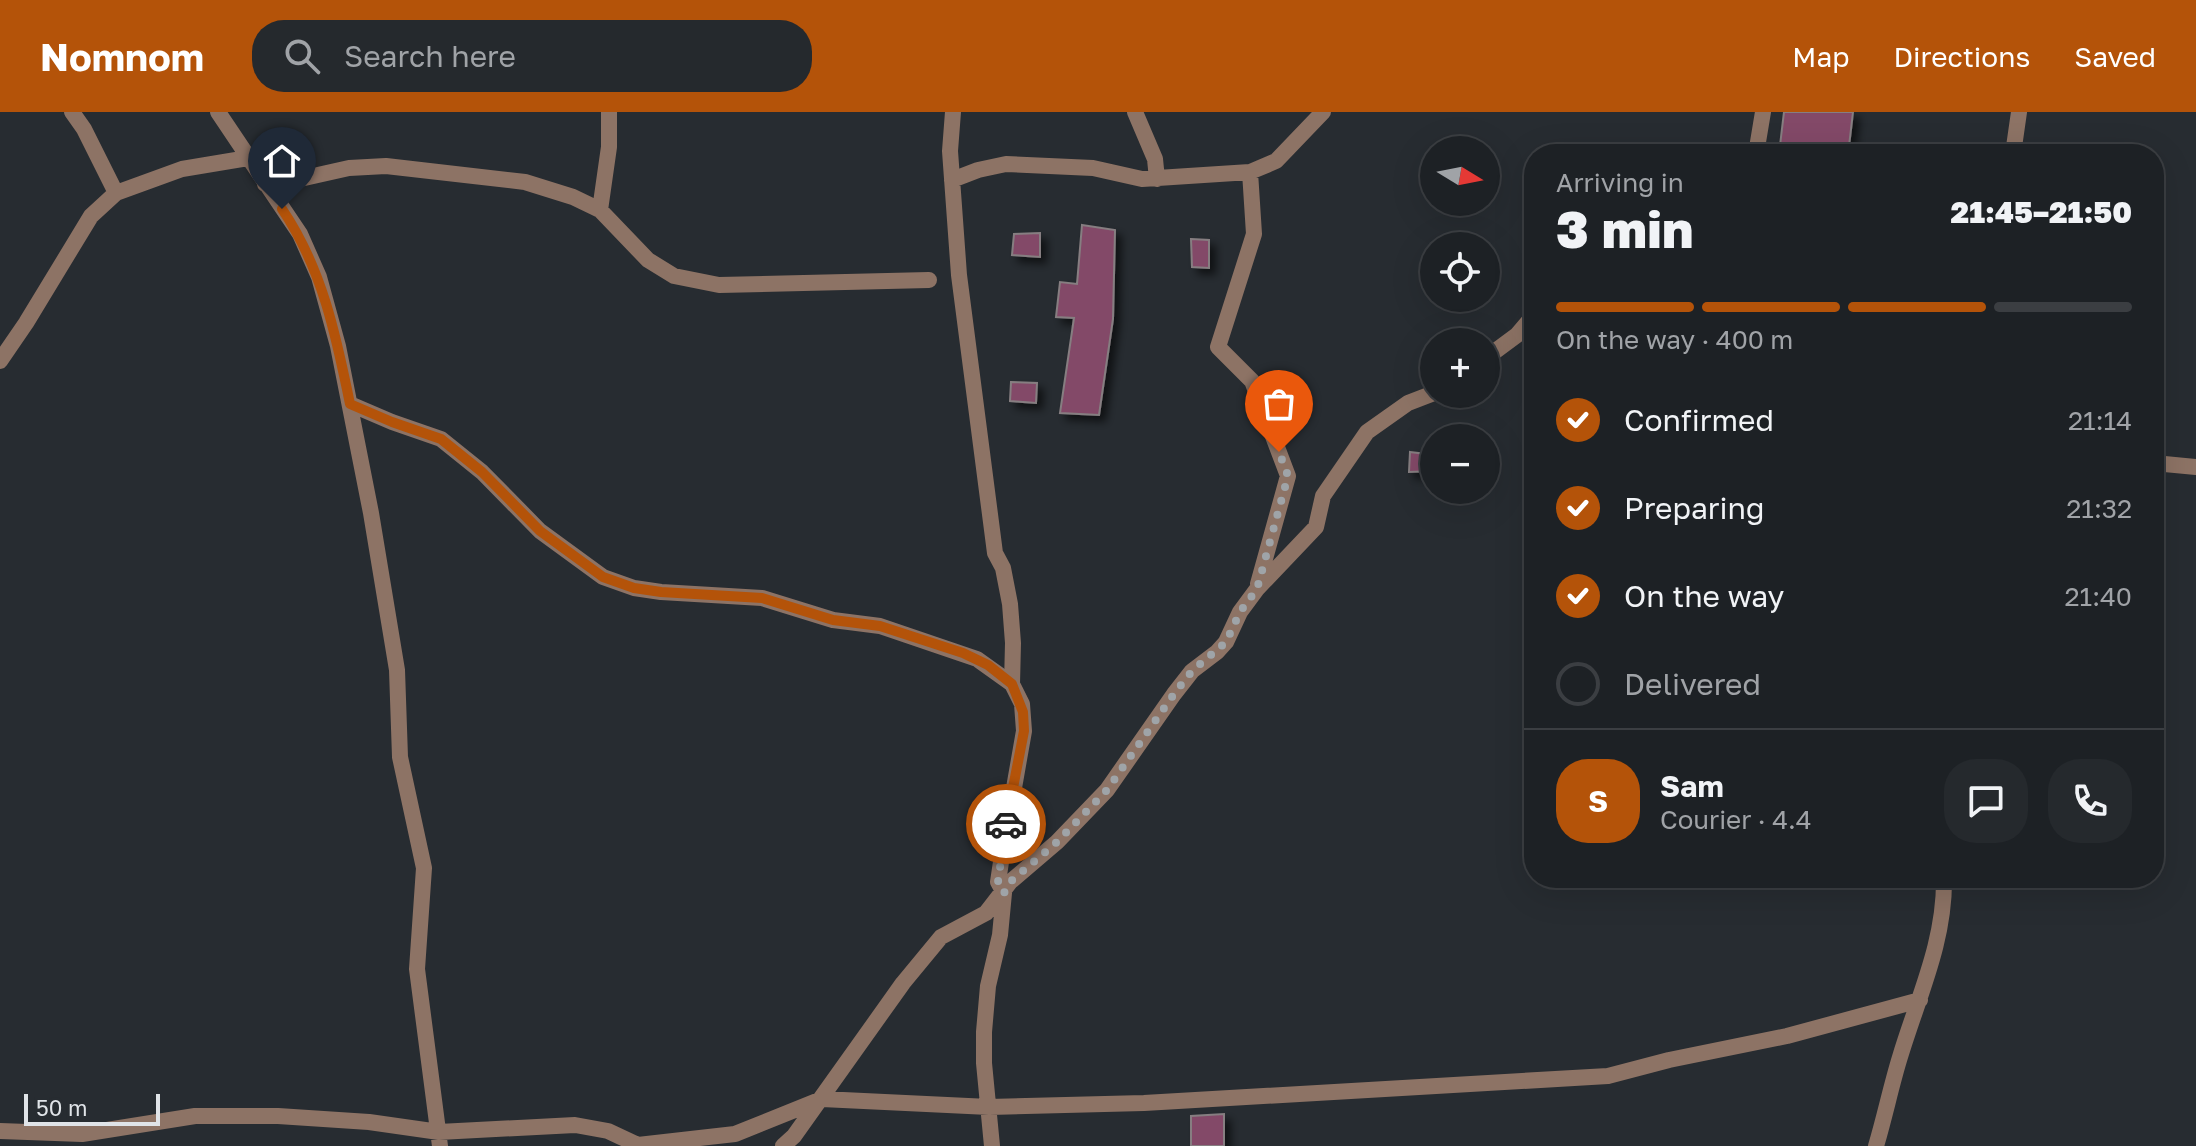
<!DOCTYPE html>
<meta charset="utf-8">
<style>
:root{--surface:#1d2125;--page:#25292d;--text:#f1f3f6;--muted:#a0a3a7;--line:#3b3e42;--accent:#b45309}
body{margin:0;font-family:"Golos Text",sans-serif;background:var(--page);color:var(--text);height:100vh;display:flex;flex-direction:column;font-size:30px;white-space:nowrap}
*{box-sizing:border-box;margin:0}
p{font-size:26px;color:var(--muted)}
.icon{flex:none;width:44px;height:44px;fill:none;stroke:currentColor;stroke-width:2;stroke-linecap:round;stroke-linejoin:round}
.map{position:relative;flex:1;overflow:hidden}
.panel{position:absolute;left:1524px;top:32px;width:640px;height:744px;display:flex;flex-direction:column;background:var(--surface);border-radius:32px;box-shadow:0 8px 32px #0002,0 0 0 2px var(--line)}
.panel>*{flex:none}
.needle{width:52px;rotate:100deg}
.fabs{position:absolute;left:1420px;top:24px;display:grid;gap:16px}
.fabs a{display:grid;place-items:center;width:80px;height:80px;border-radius:50%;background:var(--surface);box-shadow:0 8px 32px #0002,0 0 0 2px var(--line);font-size:40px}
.scale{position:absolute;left:24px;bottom:20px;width:136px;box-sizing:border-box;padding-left:8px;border:4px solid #e0e4e8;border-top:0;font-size:22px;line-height:28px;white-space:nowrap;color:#e0e4e8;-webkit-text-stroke:6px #272c31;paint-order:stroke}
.pin{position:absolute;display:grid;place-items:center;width:68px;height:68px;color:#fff;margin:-82px -34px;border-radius:50% 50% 50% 0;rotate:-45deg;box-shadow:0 0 8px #0007}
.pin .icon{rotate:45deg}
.courier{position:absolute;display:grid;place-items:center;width:80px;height:80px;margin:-40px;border:6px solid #b45309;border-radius:50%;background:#fff;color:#222;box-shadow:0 2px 10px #0007}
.headline em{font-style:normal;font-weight:800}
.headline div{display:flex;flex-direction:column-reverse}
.headline{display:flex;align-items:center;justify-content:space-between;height:136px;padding:0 32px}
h1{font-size:52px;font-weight:800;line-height:60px}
.bar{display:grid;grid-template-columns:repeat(4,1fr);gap:12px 8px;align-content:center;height:96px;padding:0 32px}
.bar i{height:10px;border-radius:6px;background:var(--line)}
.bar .active{background:var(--accent)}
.bar p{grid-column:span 4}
.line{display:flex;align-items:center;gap:20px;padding:0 32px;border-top:2px solid var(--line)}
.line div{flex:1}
.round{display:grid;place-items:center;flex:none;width:84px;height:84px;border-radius:32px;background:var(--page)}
ol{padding:0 32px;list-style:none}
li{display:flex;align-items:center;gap:24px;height:88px}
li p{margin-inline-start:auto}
li .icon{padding:8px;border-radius:50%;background:var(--accent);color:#fff;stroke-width:4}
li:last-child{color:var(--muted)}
li i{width:44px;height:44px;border:4px solid var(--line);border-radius:50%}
header{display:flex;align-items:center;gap:48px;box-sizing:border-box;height:112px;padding:0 40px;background:var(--accent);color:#fff}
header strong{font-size:38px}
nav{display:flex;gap:44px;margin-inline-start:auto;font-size:28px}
.search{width:560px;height:72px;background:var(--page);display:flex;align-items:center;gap:20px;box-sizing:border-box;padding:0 28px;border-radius:32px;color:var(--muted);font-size:30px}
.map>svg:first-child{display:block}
.building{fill:#834a67;stroke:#867e81;stroke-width:2;filter:url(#shadow)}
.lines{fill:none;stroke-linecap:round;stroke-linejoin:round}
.street{stroke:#8d7365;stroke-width:16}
.done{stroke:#9fa4a8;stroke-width:8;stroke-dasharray:0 14.4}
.route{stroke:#b45309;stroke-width:10}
</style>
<header>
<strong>Nomnom</strong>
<div class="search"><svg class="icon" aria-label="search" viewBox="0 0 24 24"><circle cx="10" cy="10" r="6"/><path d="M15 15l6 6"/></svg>Search here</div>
<nav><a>Map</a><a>Directions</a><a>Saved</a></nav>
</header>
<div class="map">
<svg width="2196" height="1034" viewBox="0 0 2196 1034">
<defs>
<filter id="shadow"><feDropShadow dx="6" dy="6" stdDeviation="4" flood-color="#0009"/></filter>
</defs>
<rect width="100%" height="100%" fill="#272c31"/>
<path class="building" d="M 1784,0 L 1853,0 L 1849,34 L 1835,36 L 1835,42 L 1779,42 Z
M 1082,113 L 1115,118 L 1113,207 L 1099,303 L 1060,301 L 1074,206 L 1056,205 L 1060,170 L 1077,172 Z
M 1040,121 L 1040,145 L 1012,143 L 1014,122 Z
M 1191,127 L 1209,128 L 1209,156 L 1192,155 Z
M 1011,270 L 1037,271 L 1036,291 L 1010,289 Z
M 1410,340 L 1434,343 L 1434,359 L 1409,360 Z
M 1224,1002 L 1224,1034 L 1191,1034 L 1191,1004 Z"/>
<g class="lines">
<path class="street" d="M 72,0 L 84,17 L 116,81
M 218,0 L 300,122 L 319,165 L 338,234 L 371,401 L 397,558 L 400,645 L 424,756 L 417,857 L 440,1034
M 953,0 L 950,39 L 959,163 L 995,441 L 1003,456 L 1010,492 L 1013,531 L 1012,572 L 1022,592 L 1024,619 L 1001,750 L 998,770 L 1004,781 L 1000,823 L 988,874 L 984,920 L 984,951 L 992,1034
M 1135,0 L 1155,47 L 1157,67
M 1756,42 L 1763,0
M 2013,42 L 2019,0
M 1250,60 L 1254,122 L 1218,235 L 1252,269 L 1288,364 L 1258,472
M 952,68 L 978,58 L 1006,52 L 1093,56 L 1142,67 L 1250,60 L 1276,49 L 1323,0
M 265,72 L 291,69 L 349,56 L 386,54 L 525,70 L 573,85 L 600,98 L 648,148 L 674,164 L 719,173 L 929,168
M 600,98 L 609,35 L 609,0
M 1486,246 L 1517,223 L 1534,203
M 0,249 L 26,211 L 91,104 L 116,81 L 182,57 L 248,46
M 350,292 L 392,310 L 441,327 L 482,360 L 540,419 L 603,465 L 634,476 L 661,480 L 762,486 L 833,508 L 880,514 L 977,547 L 1012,572
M 2154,351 L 2196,355
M 0,1019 L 82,1022 L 195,1004 L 278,1004 L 369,1010 L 439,1020 L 575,1013 L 608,1019 L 640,1034
M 638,1033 L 735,1022 L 822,987 L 989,995 L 1144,991 L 1608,964 L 1669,948 L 1787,924 L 1920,888
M 783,1034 L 794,1024 L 903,871 L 941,825 L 986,801 L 1010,770 L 1057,730 L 1107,678 L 1174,582 L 1192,559 L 1217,540 L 1226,530 L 1240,500 L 1257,477 L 1316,415 L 1323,384 L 1367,320 L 1408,291 L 1434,281
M 1876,1034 C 1885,1004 1891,974 1900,945 C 1918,885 1945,830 1944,766"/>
</g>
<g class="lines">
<path class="done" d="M 1006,712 L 998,770 L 1004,781 L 1010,770 L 1057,730 L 1107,678 L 1174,582 L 1192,559 L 1226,530 L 1240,500 L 1257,477 L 1288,364 L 1279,340"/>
<path class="route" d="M 282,97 C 322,156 336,223 350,292 L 392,310 L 441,327 L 482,360 L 540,419 L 603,465 L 634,476 L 661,480 L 762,486 L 833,508 L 880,514 L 963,541 L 988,553 L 1012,572 L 1023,600 L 1024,619 L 1006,712"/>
</g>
</svg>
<div class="fabs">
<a><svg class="needle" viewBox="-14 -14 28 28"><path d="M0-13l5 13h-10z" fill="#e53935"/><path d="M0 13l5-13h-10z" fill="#a0a3a7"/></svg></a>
<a><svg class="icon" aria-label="locate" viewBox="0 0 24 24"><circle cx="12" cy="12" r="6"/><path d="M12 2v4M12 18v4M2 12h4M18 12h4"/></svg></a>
<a>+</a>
<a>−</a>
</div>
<div class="scale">50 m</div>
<div class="pin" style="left:1279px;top:340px;background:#ea580c"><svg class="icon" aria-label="bag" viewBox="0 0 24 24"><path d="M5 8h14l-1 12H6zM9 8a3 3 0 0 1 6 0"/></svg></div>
<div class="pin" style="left:282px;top:97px;background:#1f2937"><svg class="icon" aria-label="home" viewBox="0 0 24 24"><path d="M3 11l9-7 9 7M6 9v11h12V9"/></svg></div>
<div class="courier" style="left:1006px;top:712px"><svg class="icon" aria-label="car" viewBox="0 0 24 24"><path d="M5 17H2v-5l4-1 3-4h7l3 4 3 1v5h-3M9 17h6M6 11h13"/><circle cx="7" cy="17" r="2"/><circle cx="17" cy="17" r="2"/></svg></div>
<section class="panel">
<div class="headline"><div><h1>3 min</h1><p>Arriving in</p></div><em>21:45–21:50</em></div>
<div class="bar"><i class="active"></i><i class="active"></i><i class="active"></i><i></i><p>On the way · 400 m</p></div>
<ol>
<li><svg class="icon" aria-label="check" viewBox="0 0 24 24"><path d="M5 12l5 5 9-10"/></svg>Confirmed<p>21:14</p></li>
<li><svg class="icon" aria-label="check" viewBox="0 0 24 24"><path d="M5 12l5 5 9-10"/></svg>Preparing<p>21:32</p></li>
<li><svg class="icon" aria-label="check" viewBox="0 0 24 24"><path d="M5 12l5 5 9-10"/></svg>On the way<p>21:40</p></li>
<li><i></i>Delivered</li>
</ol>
<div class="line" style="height:144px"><b class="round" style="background:var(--accent);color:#fff">S</b><div><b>Sam</b><p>Courier · 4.4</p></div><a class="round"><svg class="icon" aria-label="chat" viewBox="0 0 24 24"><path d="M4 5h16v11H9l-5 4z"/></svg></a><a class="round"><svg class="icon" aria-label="phone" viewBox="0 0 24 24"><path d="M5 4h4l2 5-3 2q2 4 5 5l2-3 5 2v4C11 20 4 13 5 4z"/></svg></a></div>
</section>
</div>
